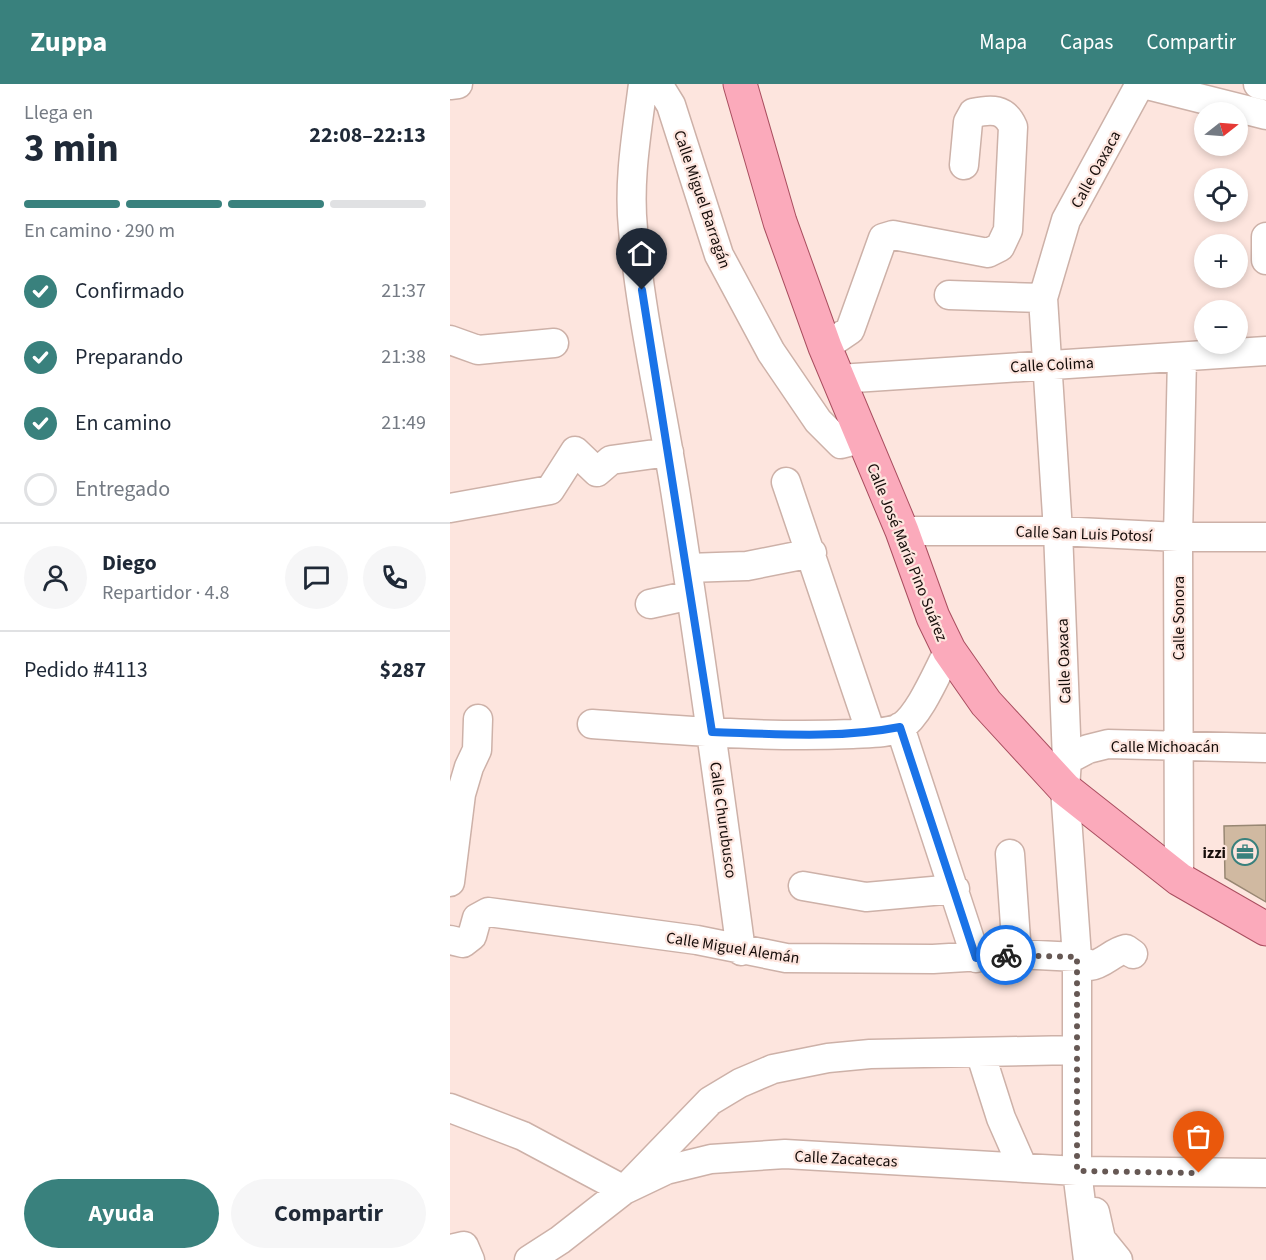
<!DOCTYPE html>
<html lang="es">
<meta charset="utf-8">
<style>
:root{--surface:#fff;--page:#f6f6f7;--text:#1f2937;--muted:#747a83;--line:#e0e1e3;--accent:#39817d}
body{margin:0;font-family:"Source Sans 3",sans-serif;background:var(--page);color:var(--text);height:100vh;display:flex;flex-direction:column;font-size:22px;white-space:nowrap}
*{box-sizing:border-box;margin:0}
p{font-size:20px;color:var(--muted)}
.icon{flex:none;width:33px;height:33px;fill:none;stroke:currentColor;stroke-width:2;stroke-linecap:round;stroke-linejoin:round}
.map{position:relative;flex:1;overflow:hidden}
.sheet{display:flex;flex-direction:column;background:var(--surface);width:450px}
.sheet>*{flex:none}
.needle{width:39px;rotate:73deg}
.controls{position:absolute;left:744px;top:18px;display:grid;gap:12px}
.controls a{display:grid;place-items:center;width:54px;height:54px;border-radius:50%;background:var(--surface);box-shadow:0 3px 9px #0003;font-size:30px}
.pin{position:absolute;display:grid;place-items:center;width:51px;height:51px;color:#fff;margin:-62px -26px;border-radius:50% 50% 50% 0;rotate:-45deg;box-shadow:0 0 6px #0007}
.pin .icon{rotate:45deg}
.courier{position:absolute;display:grid;place-items:center;width:60px;height:60px;margin:-30px;border:4px solid #1a73e8;border-radius:50%;background:#fff;color:#222;box-shadow:0 2px 8px #0007}
.headline em{font-style:normal;font-weight:700}
.headline div{display:flex;flex-direction:column-reverse}
.headline{display:flex;align-items:center;justify-content:space-between;height:102px;padding:0 24px}
h1{font-size:39px;font-weight:700;line-height:45px}
.bar{display:grid;grid-template-columns:repeat(4,1fr);gap:9px 6px;align-content:center;height:72px;padding:0 24px}
.bar i{height:8px;border-radius:4px;background:var(--line)}
.bar .on{background:var(--accent)}
.bar p{grid-column:span 4}
.line{display:flex;align-items:center;gap:15px;padding:0 24px;border-top:2px solid var(--line)}
.line div{flex:1}
.round{display:grid;place-items:center;flex:none;width:63px;height:63px;border-radius:32px;background:var(--page)}
ol{padding:0 24px;list-style:none}
li{display:flex;align-items:center;gap:18px;height:66px}
li p{margin-inline-start:auto}
li .icon{padding:6px;border-radius:50%;background:var(--accent);color:#fff;stroke-width:4}
li:last-child{color:var(--muted)}
li i{width:33px;height:33px;border:3px solid var(--line);border-radius:50%}
.cta{display:flex;gap:12px;margin-top:auto;padding:12px 24px}
.cta a{flex:1;height:69px;border-radius:36px;background:var(--accent);color:#fff;font-size:24px;font-weight:700;line-height:69px;text-align:center}
.cta a+a{background:var(--page);color:var(--text)}
header{display:flex;align-items:center;gap:36px;box-sizing:border-box;height:84px;padding:0 30px;background:var(--accent);color:#fff}
header strong{font-size:28px}
nav{display:flex;gap:33px;margin-inline-start:auto;font-size:21px}
main{display:flex;flex:1;min-height:0}
.map>svg:first-child{display:block}
.building{fill:#d0b9a1;stroke:#988773;stroke-width:1.5}
.lines{fill:none;stroke-linecap:round;stroke-linejoin:round}
.minor-casing{stroke:#cdb1a8;stroke-width:31}
.major-casing{stroke:#a94e5f;stroke-width:35}
.minor{stroke:#fff;stroke-width:28}
.major{stroke:#fbaabb;stroke-width:33}
.done{stroke:#665854;stroke-width:6;stroke-dasharray:0 10.8}
.route{stroke:#1a73e8;stroke-width:8}
.labels{text-anchor:middle;stroke-width:4.5;stroke-linejoin:round;paint-order:stroke}
.street-label{font-size:16px;fill:#150c09;stroke:#fde5de}
.poi-label{font-size:16px;font-weight:bold;fill:#150c09;stroke:#fde5de;text-anchor:end}
</style>
<header>
<strong>Zuppa</strong>
<nav><a>Mapa</a><a>Capas</a><a>Compartir</a></nav>
</header>
<main>
<section class="sheet">
<div class="headline"><div><h1>3 min</h1><p>Llega en</p></div><em>22:08–22:13</em></div>
<div class="bar"><i class="on"></i><i class="on"></i><i class="on"></i><i></i><p>En camino · 290 m</p></div>
<ol>
<li><svg class="icon" aria-label="check" viewBox="0 0 24 24"><path d="M5 12l5 5 9-10"/></svg>Confirmado<p>21:37</p></li>
<li><svg class="icon" aria-label="check" viewBox="0 0 24 24"><path d="M5 12l5 5 9-10"/></svg>Preparando<p>21:38</p></li>
<li><svg class="icon" aria-label="check" viewBox="0 0 24 24"><path d="M5 12l5 5 9-10"/></svg>En camino<p>21:49</p></li>
<li><i></i>Entregado</li>
</ol>
<div class="line" style="height:108px"><a class="round"><svg class="icon" aria-label="person" viewBox="0 0 24 24"><circle cx="12" cy="8" r="4"/><path d="M4 21q1-7 8-7t8 7"/></svg></a><div><b>Diego</b><p>Repartidor · 4.8</p></div><a class="round"><svg class="icon" aria-label="chat" viewBox="0 0 24 24"><path d="M4 5h16v11H9l-5 4z"/></svg></a><a class="round"><svg class="icon" aria-label="phone" viewBox="0 0 24 24"><path d="M5 4h4l2 5-3 2q2 4 5 5l2-3 5 2v4C11 20 4 13 5 4z"/></svg></a></div>
<div class="line" style="height:78px"><div>Pedido #4113</div><b>$287</b></div>
<div class="cta"><a>Ayuda</a><a>Compartir</a></div>
</section>
<div class="map">
<svg width="816" height="1176" viewBox="0 0 816 1176">
<rect width="100%" height="100%" fill="#fde5de"/>
<path class="building" d="M 816,741 L 816,818 L 775,794 L 774,742 Z"/>
<g class="lines">
<defs>
<path id="minor" d="M 193,0 C 187,48 178,96 183,145 C 191,236 213,327 227,418 C 250,567 271,717 291,867
M 208,0 L 221,21 L 269,171 L 321,268 L 368,337 L 391,360 L 411,355
M 693,0 L 816,31
M 808,0 L 816,2
M 0,1 L 8,0
M 816,153 L 816,176
M 499,211 L 593,214
M 0,256 L 28,266 L 104,259
M 375,263 L 400,246 L 433,154 L 443,151 L 538,169 L 550,163 L 558,146 L 563,43 C 555,24 541,25 523,29 L 518,38 L 514,81
M 389,295 L 816,267
M 336,398 L 421,649
M 0,424 L 100,406 L 125,367 L 147,388 L 161,376 L 219,368
M 452,447 L 608,447 L 728,453 L 816,453
M 237,484 L 297,482 L 362,469
M 200,520 L 241,511
M 142,640 C 228,646 316,654 402,650 C 415,649 439,650 451,643 C 470,631 488,586 499,566
M 450,643 L 526,874
M 617,676 L 638,665 L 658,660 L 816,664
M 560,770 L 567,870
M 729,795 L 728,453 L 732,274
M 0,798 L 11,710 L 19,683 L 27,666 L 28,635
M 353,802 L 416,813 L 505,805
M 0,856 L 13,859 L 22,852 L 27,834 L 38,828 L 247,856 L 336,874 L 483,875 L 567,870 L 627,873 L 640,882 C 654,880 662,868 676,865 L 683,870
M 530,968 L 551,1034 L 573,1084
M 0,1024 L 73,1052 L 174,1106 L 216,1086 L 261,1075 L 335,1070 L 627,1087 L 816,1089
M 645,1128 L 651,1155 L 668,1176
M 0,1165 L 14,1162 L 20,1176
M 79,1176 L 110,1156 L 174,1106 L 260,1017 L 290,999 L 323,985 L 378,974 L 420,970 L 626,966
M 638,1176 L 627,1087 L 627,873 L 615,705 L 617,676 L 608,447 L 593,214 L 616,136 L 690,0"/>
<path id="major" d="M 290,0 L 330,138 L 375,263 L 452,447 L 483,533 L 499,566 L 536,619 L 615,705 L 729,795 L 816,845"/>
</defs>
<use href="#minor" class="minor-casing"/>
<use href="#major" class="major-casing"/>
<use href="#minor" class="minor"/>
<use href="#major" class="major"/>
</g>
<g class="lines">
<path class="done" d="M 556,871 L 627,873 L 627,1087 L 749,1089"/>
<path class="route" d="M 192,206 L 262,648 C 325,650 388,655 450,643 L 526,874 L 556,871"/>
</g>
<defs>
<symbol id="office-ring" viewBox="-11 -11 22 22"><circle r="9.5" fill="#fde5de" stroke="#39817d" stroke-width="1.5"/><path d="M-6-3h4V-5.5h4V-3h4V5H-6ZM-1-4.5V-3h2v-1.5ZM-6 0V1H6V0Z" fill="#39817d"/></symbol>
</defs>
<g fill-rule="evenodd">
<use href="#office-ring" x="780" y="753" width="30" height="30"/>
</g>
<g class="labels">
<g class="street-label">
<text transform="translate(645 85) rotate(-61)" y="6">Calle Oaxaca</text>
<text transform="translate(253 115) rotate(71)" y="6">Calle Miguel Barragán</text>
<text transform="translate(602 280) rotate(-3)" y="6">Calle Colima</text>
<text transform="translate(634 449) rotate(2)" y="6">Calle San Luis Potosí</text>
<text transform="translate(458 468) rotate(68)" y="6">Calle José María Pino Suárez</text>
<text transform="translate(728 534) rotate(-90)" y="6">Calle Sonora</text>
<text transform="translate(613 577) rotate(-92)" y="6">Calle Oaxaca</text>
<text x="715" y="668">Calle Michoacán</text>
<text transform="translate(274 736) rotate(82)" y="6">Calle Churubusco</text>
<text transform="translate(283 863) rotate(9)" y="6">Calle Miguel Alemán</text>
<text transform="translate(396 1074) rotate(3)" y="6">Calle Zacatecas</text>
</g>
<g class="poi-label">
<text x="776" y="774">izzi</text>
</g>
</g>
</svg>
<div class="controls">
<a><svg class="needle" viewBox="-14 -14 28 28"><path d="M0-13l5 13h-10z" fill="#e53935"/><path d="M0 13l5-13h-10z" fill="#747a83"/></svg></a>
<a><svg class="icon" aria-label="locate" viewBox="0 0 24 24"><circle cx="12" cy="12" r="6"/><path d="M12 2v4M12 18v4M2 12h4M18 12h4"/></svg></a>
<a>+</a>
<a>−</a>
</div>
<div class="pin" style="left:749px;top:1089px;background:#ea580c"><svg class="icon" aria-label="bag" viewBox="0 0 24 24"><path d="M5 8h14l-1 12H6zM9 8a3 3 0 0 1 6 0"/></svg></div>
<div class="pin" style="left:192px;top:206px;background:#1f2937"><svg class="icon" aria-label="home" viewBox="0 0 24 24"><path d="M3 11l9-7 9 7M6 9v11h12V9"/></svg></div>
<div class="courier" style="left:556px;top:871px"><svg class="icon" aria-label="bike" viewBox="0 0 24 24"><circle cx="6" cy="16" r="4"/><circle cx="18" cy="16" r="4"/><path d="M6 16l4-8h5l3 8M10 8l3 8H6M13 5h3"/></svg></div>
</div>
</main>
